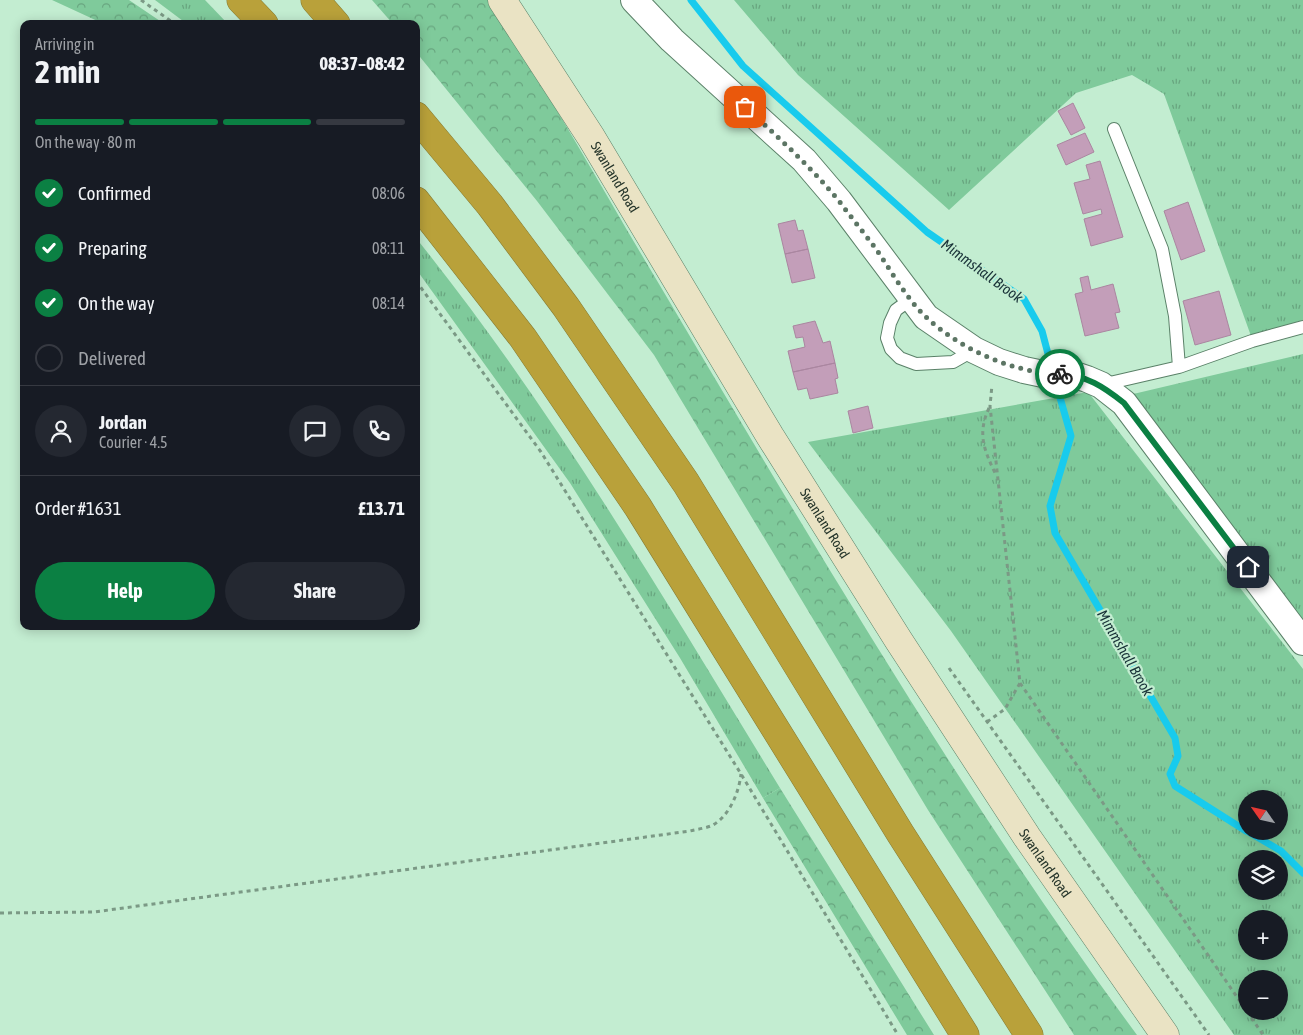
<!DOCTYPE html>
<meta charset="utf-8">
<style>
:root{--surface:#171b24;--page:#242831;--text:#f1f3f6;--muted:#9ea1a6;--line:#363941;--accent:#0b8043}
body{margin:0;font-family:"Asap Condensed",sans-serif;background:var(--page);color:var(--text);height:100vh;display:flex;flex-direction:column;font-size:19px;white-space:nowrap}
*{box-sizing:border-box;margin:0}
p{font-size:16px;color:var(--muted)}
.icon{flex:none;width:28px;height:28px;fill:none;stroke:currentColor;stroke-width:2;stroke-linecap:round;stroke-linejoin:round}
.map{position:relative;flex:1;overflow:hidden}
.panel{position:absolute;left:20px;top:20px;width:400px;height:610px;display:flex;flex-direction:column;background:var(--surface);border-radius:10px;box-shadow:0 2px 12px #0003}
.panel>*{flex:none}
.needle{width:32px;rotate:304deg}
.tools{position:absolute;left:1238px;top:790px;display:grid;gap:10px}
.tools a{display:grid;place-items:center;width:50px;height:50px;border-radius:50%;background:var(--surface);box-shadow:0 2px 12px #0003;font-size:25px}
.pin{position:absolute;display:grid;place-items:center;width:42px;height:42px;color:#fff;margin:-21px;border-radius:10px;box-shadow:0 2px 8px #0006}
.courier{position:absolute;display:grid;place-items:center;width:50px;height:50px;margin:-25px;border:4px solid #0b8043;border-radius:50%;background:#fff;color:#222;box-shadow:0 1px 6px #0007}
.overview em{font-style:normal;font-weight:700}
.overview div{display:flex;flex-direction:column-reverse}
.overview{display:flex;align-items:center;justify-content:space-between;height:85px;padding:0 15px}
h1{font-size:32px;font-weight:700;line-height:38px}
.bar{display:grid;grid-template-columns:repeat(4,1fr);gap:8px 5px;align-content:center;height:60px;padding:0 15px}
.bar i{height:6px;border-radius:4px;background:var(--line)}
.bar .current{background:var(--accent)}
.bar p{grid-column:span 4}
.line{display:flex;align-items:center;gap:12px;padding:0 15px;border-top:1px solid var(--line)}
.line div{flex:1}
.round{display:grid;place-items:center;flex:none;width:52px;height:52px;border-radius:26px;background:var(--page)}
ol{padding:0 15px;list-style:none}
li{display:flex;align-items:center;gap:15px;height:55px}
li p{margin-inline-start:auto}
li .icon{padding:5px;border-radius:50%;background:var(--accent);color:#fff;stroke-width:4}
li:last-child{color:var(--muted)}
li i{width:28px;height:28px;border:2px solid var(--line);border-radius:50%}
.action{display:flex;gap:10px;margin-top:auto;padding:10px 15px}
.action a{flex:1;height:58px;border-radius:30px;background:var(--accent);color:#fff;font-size:20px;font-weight:700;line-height:58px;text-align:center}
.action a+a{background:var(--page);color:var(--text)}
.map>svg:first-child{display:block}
.grass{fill:url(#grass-tufts);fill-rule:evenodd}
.forest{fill:url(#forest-crowns)}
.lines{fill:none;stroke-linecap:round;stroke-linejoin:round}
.stream{stroke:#18cbed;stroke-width:7}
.building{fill:#c39eb9;stroke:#aa86a0}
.lane-casing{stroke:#5a8168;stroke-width:14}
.street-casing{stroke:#5a8168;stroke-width:28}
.secondary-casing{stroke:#5a8168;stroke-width:29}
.highway-casing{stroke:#857b34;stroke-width:29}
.path{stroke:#7b9985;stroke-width:3;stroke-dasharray:4 4;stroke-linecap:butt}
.lane{stroke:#fff;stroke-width:12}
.street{stroke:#fff;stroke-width:26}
.secondary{stroke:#eae3c4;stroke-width:28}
.highway{stroke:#b9a13a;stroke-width:28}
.done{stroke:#5c7564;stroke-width:5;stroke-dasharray:0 9}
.route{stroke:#0b8043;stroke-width:6}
.labels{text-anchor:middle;stroke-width:4.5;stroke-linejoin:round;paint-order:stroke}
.street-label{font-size:14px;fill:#25352a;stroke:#c3edd1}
.water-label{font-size:15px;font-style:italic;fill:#193238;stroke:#c3edd1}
</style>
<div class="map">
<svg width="1303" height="1035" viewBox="0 0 1303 1035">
<defs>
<pattern id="grass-tufts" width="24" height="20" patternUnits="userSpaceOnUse" patternTransform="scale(1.25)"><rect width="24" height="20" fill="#7fca9b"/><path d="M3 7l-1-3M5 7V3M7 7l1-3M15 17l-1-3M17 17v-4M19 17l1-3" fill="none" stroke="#68a57f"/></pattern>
<pattern id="forest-crowns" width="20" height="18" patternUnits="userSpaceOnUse" patternTransform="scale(1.25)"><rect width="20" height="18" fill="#7fca9b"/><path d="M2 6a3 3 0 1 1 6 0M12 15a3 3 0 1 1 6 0" fill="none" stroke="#68a57f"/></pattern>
</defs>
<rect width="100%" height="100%" fill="#c3edd1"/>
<path class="grass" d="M 155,0 L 205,0 L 228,24 L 187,24 Z
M 734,0 L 1303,0 L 1303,320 L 1251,336 L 1164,94 L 1132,75 L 1076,93 L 949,210 L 798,75 Z
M 416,238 C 554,410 665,600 780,788 L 763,798 L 680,658 L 570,483 L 416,269 Z
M 1303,354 L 1303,622 L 1129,395 Z
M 1088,392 L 1303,669 L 1303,1035 L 1234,1035 L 951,631 L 808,442 ZM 1246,799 L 1279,799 L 1279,831 L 1246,831 ZM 1246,859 L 1279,859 L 1279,891 L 1246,891 ZM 1246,919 L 1279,919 L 1279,951 L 1246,951 ZM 1246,979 L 1279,979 L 1279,1011 L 1246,1011 Z"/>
<path class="forest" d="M 52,0 L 129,0 L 163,23 L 104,24 Z
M 372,0 L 488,0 C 549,92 602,189 659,284 C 810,539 961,796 1137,1035 L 1074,1035 L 928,810 L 654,355 L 537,201 L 416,52 L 416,24 L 393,24 Z
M 780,788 L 934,1035 L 907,1035 L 763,798 Z"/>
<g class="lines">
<path class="stream" d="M 691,0 L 743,66 L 927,232 L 1024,299 L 1042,331 L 1052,369
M 1055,380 L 1071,436 L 1050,506 L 1055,533 L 1175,738 L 1178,756 L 1170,774 L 1175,786 L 1246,831
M 1247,831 L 1281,851 L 1303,873"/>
</g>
<path class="building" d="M 1073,103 L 1085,128 L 1071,135 L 1058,111 Z
M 1085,133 L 1094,152 L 1066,165 L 1057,145 Z
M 1100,161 L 1123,237 L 1091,246 L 1084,219 L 1102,214 L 1101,209 L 1083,214 L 1074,183 L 1090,179 L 1086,165 Z
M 1188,202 L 1205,251 L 1181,260 L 1164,211 Z
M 795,220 L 798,231 L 803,230 L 808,249 L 785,254 L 778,224 Z
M 808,249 L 815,278 L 792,283 L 785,254 Z
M 1088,276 L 1091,290 L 1113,284 L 1120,312 L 1115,313 L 1119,328 L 1085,336 L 1075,294 L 1083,292 L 1080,278 Z
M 1219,291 L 1231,335 L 1195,345 L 1183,301 Z
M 815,321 L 823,343 L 830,341 L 835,363 L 793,372 L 788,351 L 805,347 L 803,337 L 796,338 L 793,326 Z
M 835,363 L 838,378 L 835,379 L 838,393 L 810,399 L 807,388 L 798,390 L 793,372 Z
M 868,406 L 873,428 L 853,433 L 848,411 Z"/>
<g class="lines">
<defs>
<path id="lane" d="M 1114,129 L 1162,249 L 1175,316 L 1179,367
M 911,299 L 896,310 L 890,323 L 887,338 L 891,349 L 900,358 L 916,364 L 953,362 L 974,350
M 1101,385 L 1179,367 L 1252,341 L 1303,327"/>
<path id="street" d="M 634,0 L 672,40 L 804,160 L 839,201 L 926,317 L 974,350 L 999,362 L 1024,370 L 1043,374 L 1072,374 L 1087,379 L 1101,385 L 1124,403 L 1303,642"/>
<g id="secondary">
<path id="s1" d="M 502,0 L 591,137 L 770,436 L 899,641 L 1027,837 L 1165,1035"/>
</g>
<path id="highway" d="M 241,0 L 264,24
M 315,0 L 336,24
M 416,116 L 490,205 L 566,307 L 686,483 L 900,833 L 1029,1035
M 416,201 L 523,338 L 638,507 L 965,1035"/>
</defs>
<use href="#lane" class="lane-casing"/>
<use href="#street" class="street-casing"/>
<use href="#secondary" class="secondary-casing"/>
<use href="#highway" class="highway-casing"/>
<path class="path" d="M 141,0 L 175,24
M 416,281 L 541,452 L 741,774 L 898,1035
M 989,408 C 977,434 984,450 996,475
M 949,668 L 1209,1035
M 1020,683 L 1246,1010
M 987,722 L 1005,709 L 1020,683 L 990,406 L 992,385
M 0,913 L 94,912 L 690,831 C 698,829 707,828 713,825 C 730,815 739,792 741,774
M 1247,1011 L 1263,1035"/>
<use href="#lane" class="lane"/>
<use href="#street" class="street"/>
<use href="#secondary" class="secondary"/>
<use href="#highway" class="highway"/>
</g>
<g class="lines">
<path class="done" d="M 745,107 C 778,137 810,166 839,201 C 851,217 864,233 876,249 C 892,272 906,298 926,317 C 960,349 1013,373 1060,374"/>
<path class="route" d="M 1060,374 C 1086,375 1104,387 1124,403 L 1248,567"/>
</g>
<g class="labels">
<g class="street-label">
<text dy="5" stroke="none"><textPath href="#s1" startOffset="210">Swanland Road</textPath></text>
<text dy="5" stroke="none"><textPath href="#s1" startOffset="615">Swanland Road</textPath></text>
<text dy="5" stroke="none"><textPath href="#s1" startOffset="1020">Swanland Road</textPath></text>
</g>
<g class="water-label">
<text transform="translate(982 271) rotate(36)" y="5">Mimmshall Brook</text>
<text transform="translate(1125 653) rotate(60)" y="5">Mimmshall Brook</text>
</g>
</g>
</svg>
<div class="tools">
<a><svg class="needle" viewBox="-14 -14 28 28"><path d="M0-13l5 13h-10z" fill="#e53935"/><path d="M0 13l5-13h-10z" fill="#9ea1a6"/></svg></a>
<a><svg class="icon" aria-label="layers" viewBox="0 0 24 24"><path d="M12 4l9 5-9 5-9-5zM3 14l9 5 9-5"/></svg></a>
<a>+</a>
<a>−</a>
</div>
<div class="pin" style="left:745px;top:107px;background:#ea580c"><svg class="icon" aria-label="bag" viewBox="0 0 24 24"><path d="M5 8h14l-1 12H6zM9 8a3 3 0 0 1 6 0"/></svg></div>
<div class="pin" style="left:1248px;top:567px;background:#1f2937"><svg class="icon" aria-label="home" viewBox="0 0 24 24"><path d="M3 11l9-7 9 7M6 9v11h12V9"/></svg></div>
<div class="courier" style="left:1060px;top:374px"><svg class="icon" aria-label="bike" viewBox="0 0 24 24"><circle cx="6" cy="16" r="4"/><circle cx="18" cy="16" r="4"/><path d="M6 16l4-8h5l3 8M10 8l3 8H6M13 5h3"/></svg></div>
<section class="panel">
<div class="overview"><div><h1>2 min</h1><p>Arriving in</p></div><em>08:37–08:42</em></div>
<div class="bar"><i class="current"></i><i class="current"></i><i class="current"></i><i></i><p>On the way · 80 m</p></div>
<ol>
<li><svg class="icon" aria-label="check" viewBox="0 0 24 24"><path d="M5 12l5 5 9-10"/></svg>Confirmed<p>08:06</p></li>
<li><svg class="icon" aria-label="check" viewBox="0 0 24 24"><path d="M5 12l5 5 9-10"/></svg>Preparing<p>08:11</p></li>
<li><svg class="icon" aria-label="check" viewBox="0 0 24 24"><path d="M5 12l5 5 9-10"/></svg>On the way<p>08:14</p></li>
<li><i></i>Delivered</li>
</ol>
<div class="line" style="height:90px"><a class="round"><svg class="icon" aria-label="person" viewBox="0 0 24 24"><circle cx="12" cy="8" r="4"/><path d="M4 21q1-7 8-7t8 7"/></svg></a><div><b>Jordan</b><p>Courier · 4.5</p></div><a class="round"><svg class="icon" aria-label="chat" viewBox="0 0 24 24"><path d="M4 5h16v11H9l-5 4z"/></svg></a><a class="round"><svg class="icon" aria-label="phone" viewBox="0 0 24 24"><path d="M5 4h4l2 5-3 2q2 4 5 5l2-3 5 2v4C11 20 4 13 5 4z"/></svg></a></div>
<div class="line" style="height:65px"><div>Order #1631</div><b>£13.71</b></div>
<div class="action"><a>Help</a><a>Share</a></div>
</section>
</div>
